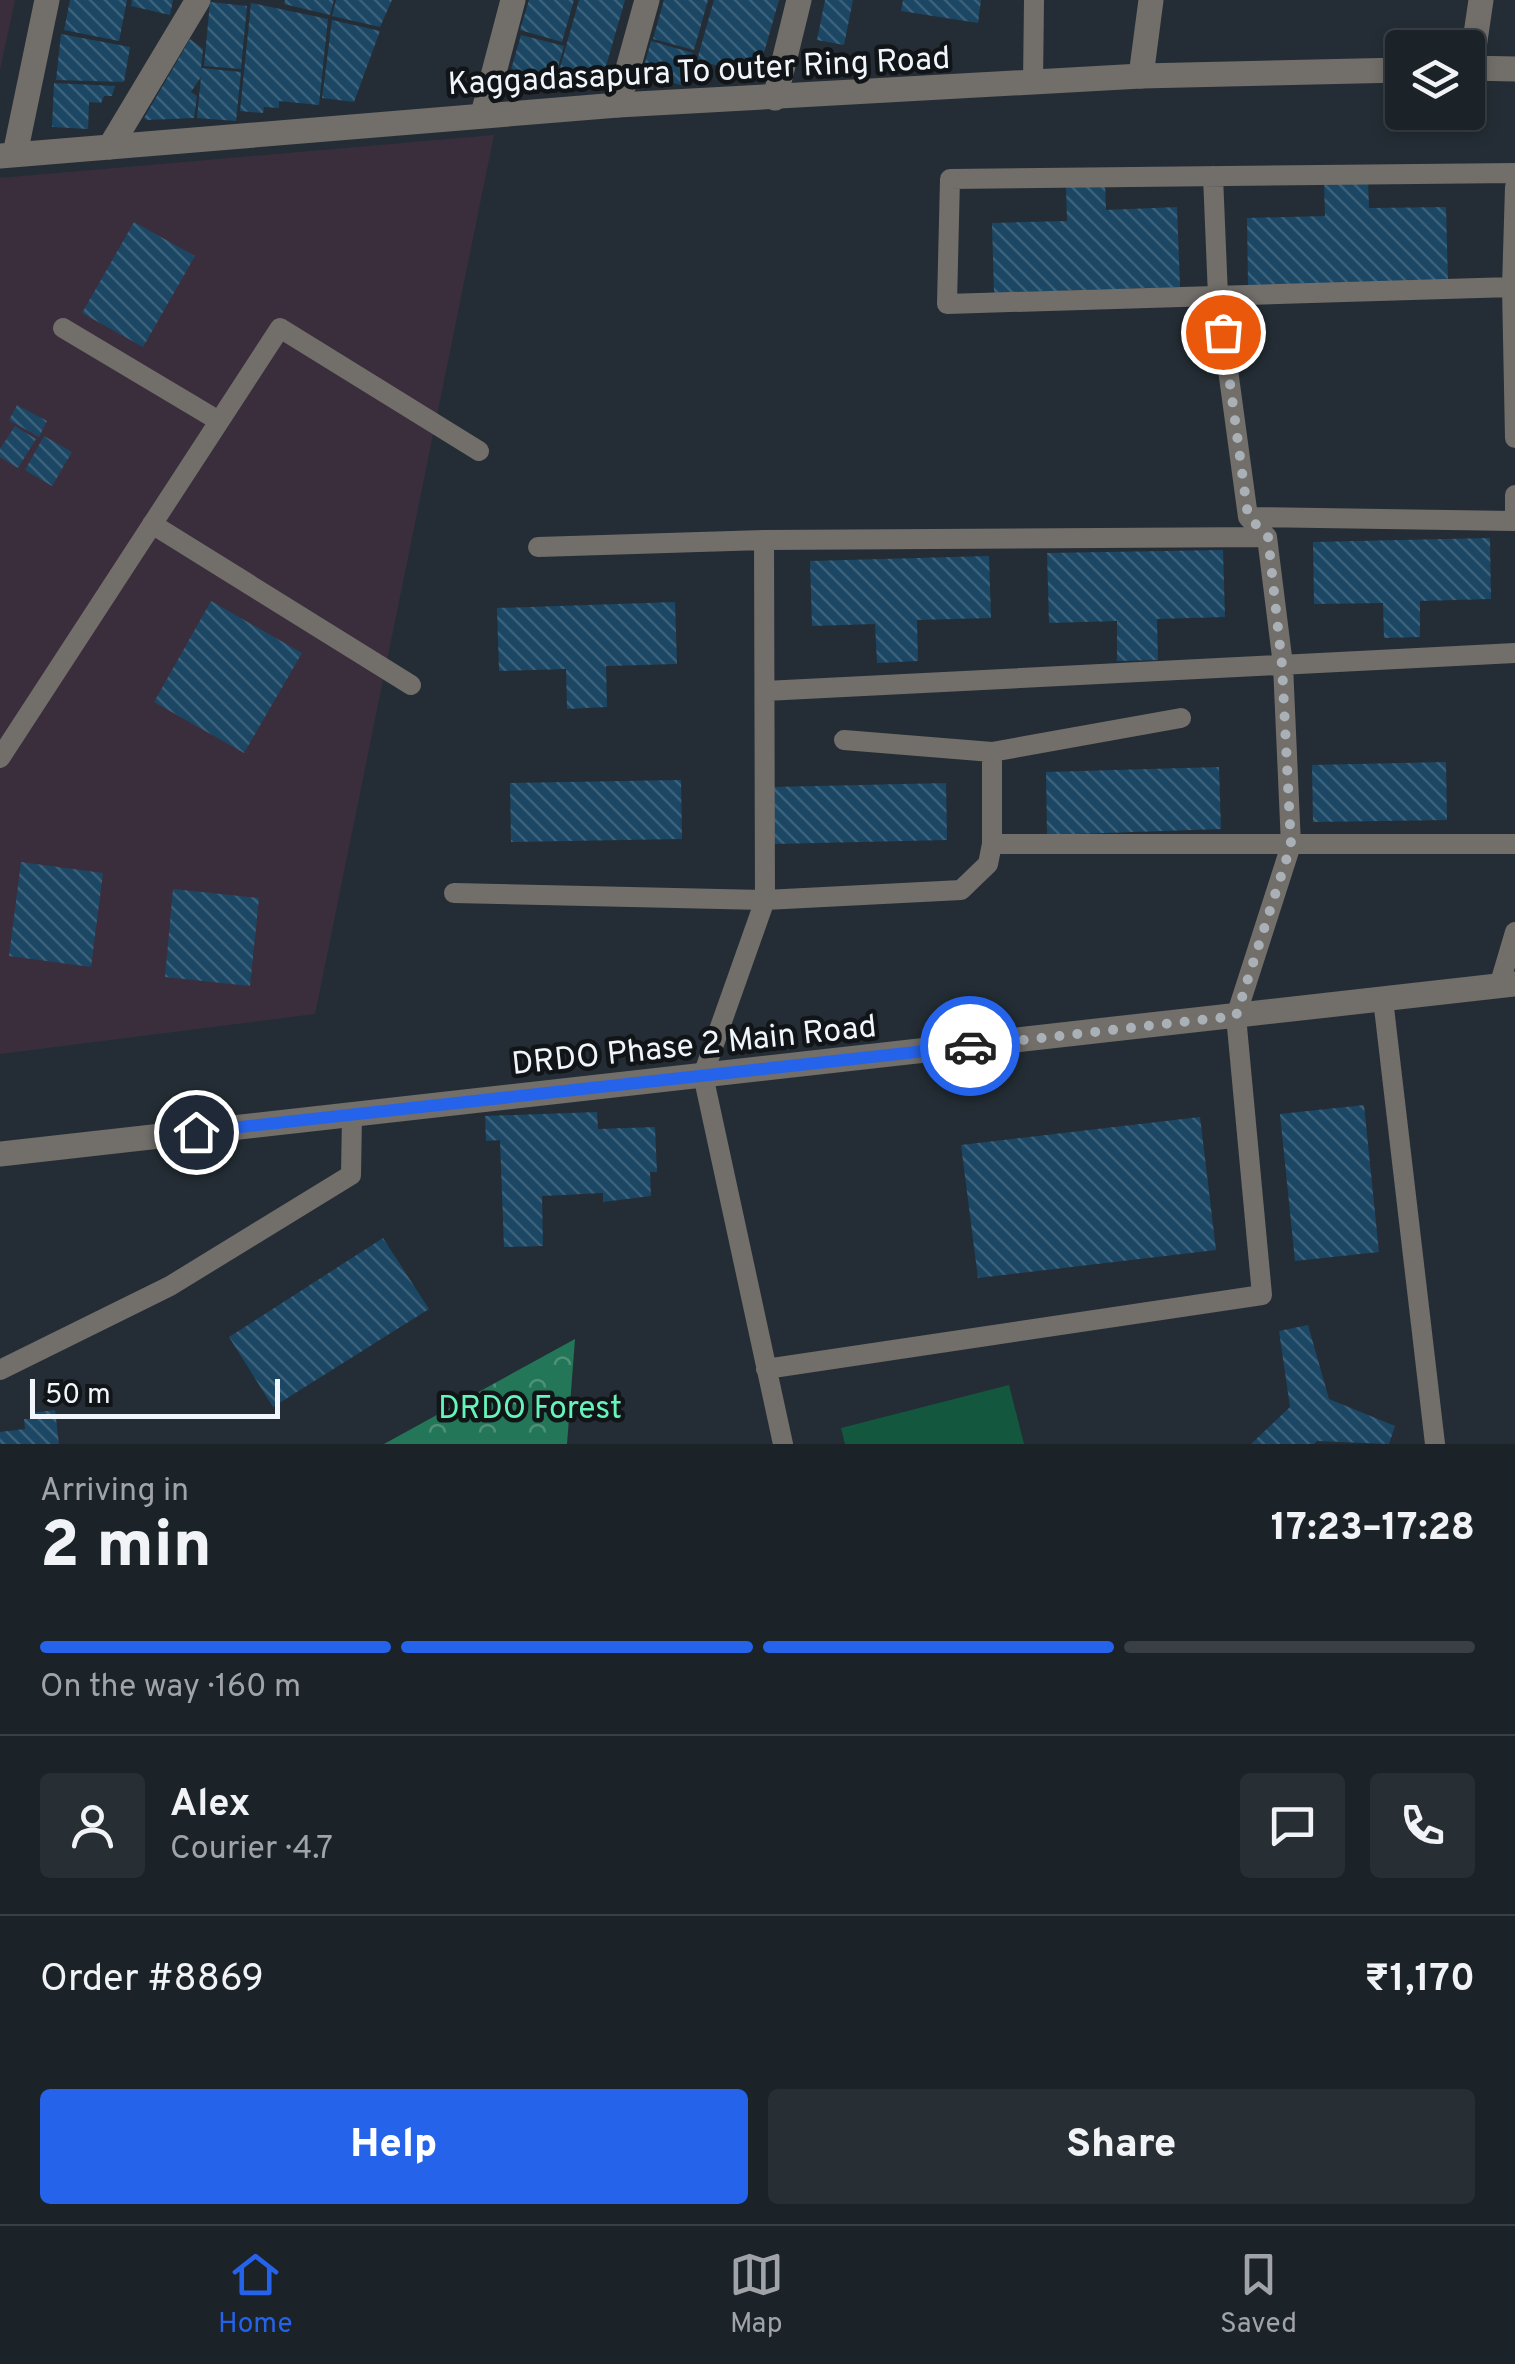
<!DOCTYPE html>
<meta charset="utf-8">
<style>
:root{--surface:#1b2228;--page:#282f34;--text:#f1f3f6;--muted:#a0a4a8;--line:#393f45;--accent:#2563eb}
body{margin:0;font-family:Overpass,sans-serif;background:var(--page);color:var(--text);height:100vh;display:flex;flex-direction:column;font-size:38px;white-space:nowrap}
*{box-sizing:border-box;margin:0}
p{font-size:32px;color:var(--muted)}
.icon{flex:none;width:55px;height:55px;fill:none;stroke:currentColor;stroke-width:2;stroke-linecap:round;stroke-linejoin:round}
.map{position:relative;height:1444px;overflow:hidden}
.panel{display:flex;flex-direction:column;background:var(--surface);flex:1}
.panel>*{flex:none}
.buttons{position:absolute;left:1385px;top:30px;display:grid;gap:20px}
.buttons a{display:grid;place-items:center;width:100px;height:100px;border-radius:10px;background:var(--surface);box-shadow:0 5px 15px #0003,0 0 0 2px var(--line);font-size:50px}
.scale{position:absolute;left:30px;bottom:25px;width:250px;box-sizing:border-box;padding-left:10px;border:5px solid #f0f6fb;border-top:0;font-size:28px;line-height:35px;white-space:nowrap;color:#f0f6fb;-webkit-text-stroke:8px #111518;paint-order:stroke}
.pin{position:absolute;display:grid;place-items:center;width:85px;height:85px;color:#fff;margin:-42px;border:5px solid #fff;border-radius:50%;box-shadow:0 2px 10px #0007}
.courier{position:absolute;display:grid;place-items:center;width:100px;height:100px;margin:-50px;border:8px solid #2563eb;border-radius:50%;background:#fff;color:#222;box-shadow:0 2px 12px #0007}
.head em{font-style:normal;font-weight:800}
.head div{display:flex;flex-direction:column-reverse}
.head{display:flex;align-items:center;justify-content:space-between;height:170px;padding:0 40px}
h1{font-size:65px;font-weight:800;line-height:75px}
.bar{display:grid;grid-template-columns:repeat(4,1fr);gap:15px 10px;align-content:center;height:120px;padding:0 40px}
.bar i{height:12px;border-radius:8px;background:var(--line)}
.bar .active{background:var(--accent)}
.bar p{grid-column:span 4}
.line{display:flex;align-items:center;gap:25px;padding:0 40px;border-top:2px solid var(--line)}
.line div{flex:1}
.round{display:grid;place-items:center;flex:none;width:105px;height:105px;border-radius:10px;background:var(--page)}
.primary-button{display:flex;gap:20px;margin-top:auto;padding:20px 40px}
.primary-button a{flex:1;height:115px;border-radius:10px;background:var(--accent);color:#fff;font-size:40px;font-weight:800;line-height:115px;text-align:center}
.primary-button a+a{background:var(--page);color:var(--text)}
.menu{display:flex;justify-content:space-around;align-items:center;height:140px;border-top:2px solid var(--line);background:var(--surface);font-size:28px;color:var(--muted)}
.menu a{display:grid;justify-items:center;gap:5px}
.menu .active{color:var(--accent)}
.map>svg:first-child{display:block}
.industrial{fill:#3a2e3d}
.grass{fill:#14573f}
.forest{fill:url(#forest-crowns)}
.building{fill:url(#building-back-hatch)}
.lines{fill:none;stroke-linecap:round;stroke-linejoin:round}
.service{stroke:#726e6a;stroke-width:20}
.minor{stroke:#726e6a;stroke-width:25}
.tertiary{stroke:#726e6a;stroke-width:25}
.done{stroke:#a9b0b6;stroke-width:10;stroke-dasharray:0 18}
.route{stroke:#2563eb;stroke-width:12}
.labels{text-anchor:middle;stroke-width:9;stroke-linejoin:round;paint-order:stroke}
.street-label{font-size:32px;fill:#f0f6fb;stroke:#111518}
.park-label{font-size:32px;fill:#66f4bb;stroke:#111518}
</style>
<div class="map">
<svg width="1515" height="1444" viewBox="0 0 1515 1444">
<defs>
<pattern id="forest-crowns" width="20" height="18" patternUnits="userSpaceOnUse" patternTransform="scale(2.5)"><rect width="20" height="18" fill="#237657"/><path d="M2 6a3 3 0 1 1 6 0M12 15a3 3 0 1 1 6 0" fill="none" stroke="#4e9178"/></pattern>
<pattern id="building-back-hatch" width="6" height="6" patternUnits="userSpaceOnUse" patternTransform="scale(2.5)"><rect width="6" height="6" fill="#1b4664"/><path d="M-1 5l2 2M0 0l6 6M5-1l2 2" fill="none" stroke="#3c617b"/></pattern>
</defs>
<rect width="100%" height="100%" fill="#242d35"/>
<path class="industrial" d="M 0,0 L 15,0 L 0,70 Z
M 494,135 L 315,1014 L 0,1054 L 0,178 Z"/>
<path class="grass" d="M 1009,1385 L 1024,1444 L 845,1444 L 841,1428 Z"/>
<path class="forest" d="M 575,1339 L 567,1444 L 384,1444 Z"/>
<path class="building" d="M 70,0 L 127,0 L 119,41 L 64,30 Z
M 132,0 L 173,0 L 170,15 L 131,6 Z
M 285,0 L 334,0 L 330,15 L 284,4 Z
M 336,0 L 392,0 L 380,27 L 332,16 Z
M 529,0 L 574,0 L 562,42 L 520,30 Z
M 579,0 L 625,0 L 600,87 L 576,80 L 574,87 L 556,82 Z
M 664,0 L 708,0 L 694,50 L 653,39 Z
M 714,0 L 779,0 L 757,77 L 697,60 Z
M 825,0 L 853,0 L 844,45 L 817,40 Z
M 903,0 L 981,0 L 978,23 L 901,11 Z
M 210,2 L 247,6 L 241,69 L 204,66 Z
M 251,3 L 328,19 L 319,105 L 279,101 L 279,108 L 264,107 L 263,113 L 240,111 Z
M 332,20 L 380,31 L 354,102 L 322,98 Z
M 61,34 L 130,47 L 124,82 L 56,80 Z
M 521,35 L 564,46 L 551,92 L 508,80 Z
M 190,39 L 203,49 L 201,68 L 241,72 L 236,121 L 197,118 L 201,77 L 191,92 L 197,96 L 194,118 L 147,120 L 144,118 Z
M 651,41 L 693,53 L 684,86 L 642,74 Z
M 54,83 L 115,86 L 112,96 L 104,96 L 101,103 L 89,102 L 88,129 L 52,127 Z
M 1368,180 L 1369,208 L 1446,207 L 1448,282 L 1248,285 L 1247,218 L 1325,216 L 1324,181 Z
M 1105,184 L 1106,210 L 1177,207 L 1180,287 L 994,293 L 992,223 L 1067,221 L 1066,185 Z
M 134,222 L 195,256 L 143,347 L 82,313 Z
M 17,405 L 47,421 L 39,437 L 9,420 Z
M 15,426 L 36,439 L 18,468 L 0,457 L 0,449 Z
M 44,436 L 72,452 L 52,486 L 25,470 Z
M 1490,538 L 1491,599 L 1420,601 L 1420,637 L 1384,638 L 1383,603 L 1314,604 L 1313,542 Z
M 1223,550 L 1225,617 L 1157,619 L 1158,660 L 1117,661 L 1117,621 L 1049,623 L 1047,553 Z
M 989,556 L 991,618 L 917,620 L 918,661 L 877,663 L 875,624 L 812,626 L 810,561 Z
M 211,601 L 302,653 L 244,753 L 154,702 Z
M 675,602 L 677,664 L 606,666 L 607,707 L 567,709 L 566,669 L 499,671 L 497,608 Z
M 1446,762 L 1447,820 L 1313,822 L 1312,765 Z
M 1219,767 L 1221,829 L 1047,835 L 1046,772 Z
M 681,780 L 682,839 L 511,842 L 510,783 Z
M 946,783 L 947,840 L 774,844 L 773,787 Z
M 21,862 L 103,873 L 91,967 L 9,956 Z
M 173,889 L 259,898 L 250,986 L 165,977 Z
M 1364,1105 L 1379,1252 L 1295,1261 L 1280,1114 Z
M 597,1112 L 598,1129 L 655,1127 L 657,1172 L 650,1172 L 651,1196 L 603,1202 L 603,1193 L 542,1196 L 543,1246 L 504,1247 L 500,1140 L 486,1141 L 485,1116 Z
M 1200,1117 L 1216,1250 L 978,1278 L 961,1145 Z
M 383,1238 L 429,1309 L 273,1407 L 229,1337 Z
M 1308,1325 L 1329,1399 L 1395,1426 L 1389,1444 L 1317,1441 L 1314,1444 L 1251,1444 L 1290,1407 L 1279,1331 Z
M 55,1410 L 59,1444 L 0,1444 L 0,1432 L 25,1429 L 24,1419 L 31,1419 L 30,1413 Z"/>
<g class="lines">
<path class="service" d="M 1033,83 L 1034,0
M 1515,187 L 1512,287 L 1515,438
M 1512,287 L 947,304 L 950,179 L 1515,173
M 63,328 L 219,421
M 1515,495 L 1515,521
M 1248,517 L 1514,521
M 152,524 L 411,685
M 764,540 L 765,900 L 703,1075 L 783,1444
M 538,547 L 764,540 L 1267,537
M 765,691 L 1515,653
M 844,740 L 992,752 L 1181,718
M 0,758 L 280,328 L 479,451
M 992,844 L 1515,844
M 454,893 L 765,900 L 961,890 L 988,864 L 992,844 L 992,752
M 1499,986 L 1515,932
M 1383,999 L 1435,1444
M 766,1369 L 1262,1295 L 1236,1016 L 1291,845 L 1283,665 L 1267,537 L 1248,517 L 1218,296 L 1213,176
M 0,1370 L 170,1286 L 351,1175 L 352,1115"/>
<path class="minor" d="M 1471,68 L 1481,0
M 1141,76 L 1151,0
M 775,98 L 799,0
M 618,105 L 647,0
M 483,114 L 513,0
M 110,147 L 198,0
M 0,1154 L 1515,984"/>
<path class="tertiary" d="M 1468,68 L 1515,69
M 15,154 L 47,0
M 0,156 L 618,105 L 1141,76 L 1402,70"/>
</g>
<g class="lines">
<path class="done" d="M 970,1046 L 1236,1016 L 1291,845 L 1282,665 L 1268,537 L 1248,516 L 1223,332"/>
<path class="route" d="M 196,1132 L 970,1046"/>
</g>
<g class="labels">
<g class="street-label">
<text transform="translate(699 70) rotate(-3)" y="11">Kaggadasapura To outer Ring Road</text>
<text transform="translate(694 1044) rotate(-6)" y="11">DRDO Phase 2 Main Road</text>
</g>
<g class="park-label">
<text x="530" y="1418">DRDO Forest</text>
</g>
</g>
</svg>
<div class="buttons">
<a><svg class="icon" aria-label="layers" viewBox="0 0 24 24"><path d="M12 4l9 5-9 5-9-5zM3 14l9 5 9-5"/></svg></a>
</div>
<div class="scale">50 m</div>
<div class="pin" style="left:1223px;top:332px;background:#ea580c"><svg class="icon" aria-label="bag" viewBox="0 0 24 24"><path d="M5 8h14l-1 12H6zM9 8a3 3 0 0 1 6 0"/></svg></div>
<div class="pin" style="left:196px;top:1132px;background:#1f2937"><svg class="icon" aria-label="home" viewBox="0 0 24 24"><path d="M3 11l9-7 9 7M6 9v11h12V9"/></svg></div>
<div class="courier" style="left:970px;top:1046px"><svg class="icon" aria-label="car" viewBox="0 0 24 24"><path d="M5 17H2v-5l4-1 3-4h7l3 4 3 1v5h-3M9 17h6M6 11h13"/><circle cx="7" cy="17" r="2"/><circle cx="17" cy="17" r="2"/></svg></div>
</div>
<section class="panel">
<div class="head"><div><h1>2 min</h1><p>Arriving in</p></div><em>17:23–17:28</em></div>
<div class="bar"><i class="active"></i><i class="active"></i><i class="active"></i><i></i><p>On the way · 160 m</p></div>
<div class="line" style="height:180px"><a class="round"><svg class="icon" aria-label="person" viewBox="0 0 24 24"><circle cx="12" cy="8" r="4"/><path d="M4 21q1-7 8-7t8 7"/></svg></a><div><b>Alex</b><p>Courier · 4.7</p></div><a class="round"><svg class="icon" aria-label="chat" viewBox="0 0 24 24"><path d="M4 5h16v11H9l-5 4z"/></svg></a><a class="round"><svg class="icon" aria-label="phone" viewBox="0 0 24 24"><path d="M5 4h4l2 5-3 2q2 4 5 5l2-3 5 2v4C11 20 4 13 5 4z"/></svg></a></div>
<div class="line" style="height:130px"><div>Order #8869</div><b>₹1,170</b></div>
<div class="primary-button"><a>Help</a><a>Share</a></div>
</section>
<nav class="menu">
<a class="active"><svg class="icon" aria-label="home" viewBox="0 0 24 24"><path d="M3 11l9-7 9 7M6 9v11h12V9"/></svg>Home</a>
<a><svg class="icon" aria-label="map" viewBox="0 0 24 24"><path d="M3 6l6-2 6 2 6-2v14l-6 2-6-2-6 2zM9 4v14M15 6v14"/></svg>Map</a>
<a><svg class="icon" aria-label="saved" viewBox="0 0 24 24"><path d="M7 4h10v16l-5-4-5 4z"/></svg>Saved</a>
</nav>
